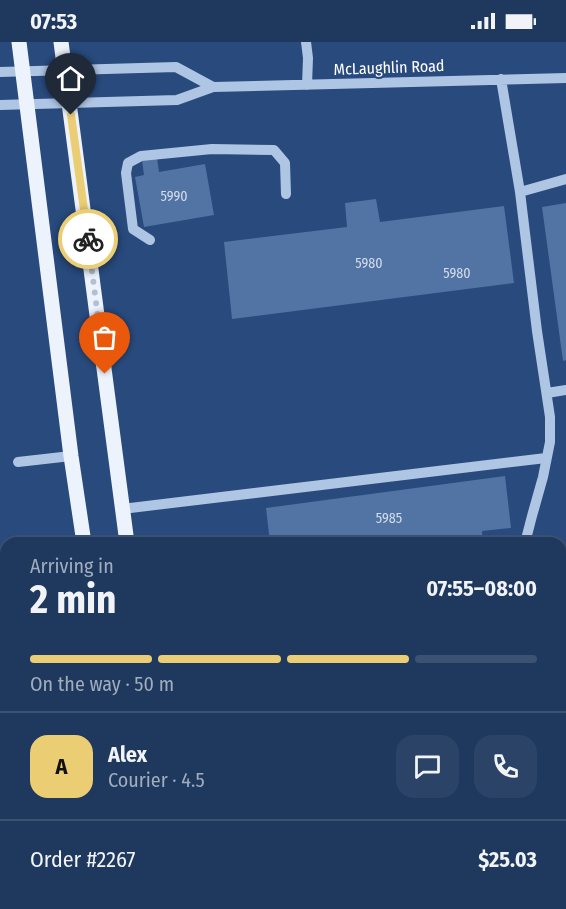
<!DOCTYPE html>
<meta charset="utf-8">
<style>
:root{--surface:#1e385e;--page:#2b4367;--text:#f1f3f6;--muted:#a1acbc;--line:#3c5273;--accent:#ebcd74}
body{margin:0;font-family:"Fira Sans Condensed",sans-serif;background:var(--page);color:var(--text);height:100vh;display:flex;flex-direction:column;font-size:22px;white-space:nowrap}
*{box-sizing:border-box;margin:0}
p{font-size:20px;color:var(--muted)}
.icon{flex:none;width:33px;height:33px;fill:none;stroke:currentColor;stroke-width:2;stroke-linecap:round;stroke-linejoin:round}
.map{position:relative;flex:1;overflow:hidden}
.drawer{position:absolute;left:0px;top:495px;width:567px;height:372px;display:flex;flex-direction:column;background:var(--surface);border-radius:18px 18px 0 0;box-shadow:0 2px 4px #0004,0 0 0 2px var(--line)}
.drawer>*{flex:none}
.pin{position:absolute;display:grid;place-items:center;width:51px;height:51px;color:#fff;margin:-62px -26px;border-radius:50% 50% 50% 0;rotate:-45deg;box-shadow:0 0 6px #0007}
.pin .icon{rotate:45deg}
.courier{position:absolute;display:grid;place-items:center;width:60px;height:60px;margin:-30px;border:4px solid #ebcd74;border-radius:50%;background:#fff;color:#222;box-shadow:0 2px 8px #0007}
.summary em{font-style:normal;font-weight:700}
.summary div{display:flex;flex-direction:column-reverse}
.summary{display:flex;align-items:center;justify-content:space-between;height:102px;padding:0 30px}
h1{font-size:39px;font-weight:700;line-height:45px}
.bar{display:grid;grid-template-columns:repeat(4,1fr);gap:9px 6px;align-content:center;height:72px;padding:0 30px}
.bar i{height:8px;border-radius:4px;background:var(--line)}
.bar .current{background:var(--accent)}
.bar p{grid-column:span 4}
.line{display:flex;align-items:center;gap:15px;padding:0 30px;border-top:2px solid var(--line)}
.line div{flex:1}
.round{display:grid;place-items:center;flex:none;width:63px;height:63px;border-radius:18px;background:var(--page)}
.status{display:flex;justify-content:space-between;align-items:center;height:42px;padding:0 30px;background:var(--surface);direction:ltr}
.status svg{height:16px;fill:currentColor}
.map>svg:first-child{display:block}
.building{fill:#5174a5}
.lines{fill:none;stroke-linecap:round;stroke-linejoin:round}
.minor{stroke:#aec5e4;stroke-width:10}
.major{stroke:#edf3fc;stroke-width:15}
.done{stroke:#b4c0d2;stroke-width:6;stroke-dasharray:0 10.8}
.route{stroke:#ebcd74;stroke-width:8}
.labels{text-anchor:middle;stroke-width:4.5;stroke-linejoin:round;paint-order:stroke}
.number-label{font-size:14px;fill:#d4dce8}
.street-label{font-size:16px;fill:#fff;stroke:#284a7d}
</style>
<div class="status"><b>07:53</b><svg viewBox="0 0 49 12"><path d="M0 12V9h3v3zM5 12V6h3v6zM10 12V3h3v9zM15 12V0h3v12zM26 1h20v11H26zM47 4h2v5h-2z"/></svg></div>
<div class="map">
<svg width="566" height="867" viewBox="0 0 566 867">
<rect width="100%" height="100%" fill="#284a7d"/>
<path class="building" d="M 157,116 L 159,130 L 205,122 L 214,173 L 144,185 L 135,135 L 144,133 L 142,118 Z
M 376,157 L 380,180 L 504,164 L 514,241 L 232,277 L 224,200 L 347,185 L 345,161 Z
M 566,161 L 566,318 L 563,319 L 542,165 Z
M 505,434 L 511,486 L 482,489 L 483,501 L 270,501 L 266,466 Z
M 0,588 L 6,588 L 6,705 L 0,705 Z
M 475,861 L 562,861 L 563,867 L 469,867 L 469,866 L 475,865 Z"/>
<g class="lines">
<path class="minor" d="M 306,0 L 308,16 L 307,43
M 0,30 L 176,25 L 213,45
M 501,37 L 520,150 L 537,289 L 550,375 L 550,400 L 543,435 L 532,474 L 525,501
M 0,63 L 177,58 L 213,45 L 566,36
M 520,150 L 566,137
M 150,198 L 133,187 L 126,131 L 128,121 L 141,114 L 212,107 L 274,108 L 285,121 L 286,152
M 547,351 L 566,348
M 18,420 L 71,414
M 122,467 L 546,416
M 561,708 L 566,706
M 0,792 L 6,787
M 561,835 L 566,835
M 242,861 L 243,867
M 283,861 L 283,867
M 301,867 L 344,861"/>
<path class="major" d="M 19,0 L 71,414 L 84,501
M 61,0 L 127,501
M 133,861 L 134,867
M 173,861 L 174,867"/>
</g>
<g class="lines">
<path class="done" d="M 88,197 L 105,332"/>
<path class="route" d="M 71,73 L 88,197"/>
</g>
<g class="labels">
<g class="number-label">
<text x="174" y="159">5990</text>
<text x="369" y="226">5980</text>
<text x="457" y="236">5980</text>
<text x="389" y="481">5985</text>
</g>
<g class="street-label">
<text transform="translate(389 25) rotate(-2)" y="6">McLaughlin Road</text>
</g>
</g>
</svg>
<div class="pin" style="left:105px;top:332px;background:#ea580c"><svg class="icon" aria-label="bag" viewBox="0 0 24 24"><path d="M5 8h14l-1 12H6zM9 8a3 3 0 0 1 6 0"/></svg></div>
<div class="pin" style="left:71px;top:73px;background:#1f2937"><svg class="icon" aria-label="home" viewBox="0 0 24 24"><path d="M3 11l9-7 9 7M6 9v11h12V9"/></svg></div>
<div class="courier" style="left:88px;top:197px"><svg class="icon" aria-label="bike" viewBox="0 0 24 24"><circle cx="6" cy="16" r="4"/><circle cx="18" cy="16" r="4"/><path d="M6 16l4-8h5l3 8M10 8l3 8H6M13 5h3"/></svg></div>
<section class="drawer">
<div class="summary"><div><h1>2 min</h1><p>Arriving in</p></div><em>07:55–08:00</em></div>
<div class="bar"><i class="current"></i><i class="current"></i><i class="current"></i><i></i><p>On the way · 50 m</p></div>
<div class="line" style="height:108px"><b class="round" style="background:var(--accent);color:#111">A</b><div><b>Alex</b><p>Courier · 4.5</p></div><a class="round"><svg class="icon" aria-label="chat" viewBox="0 0 24 24"><path d="M4 5h16v11H9l-5 4z"/></svg></a><a class="round"><svg class="icon" aria-label="phone" viewBox="0 0 24 24"><path d="M5 4h4l2 5-3 2q2 4 5 5l2-3 5 2v4C11 20 4 13 5 4z"/></svg></a></div>
<div class="line" style="height:78px"><div>Order #2267</div><b>$25.03</b></div>
</section>
</div>
